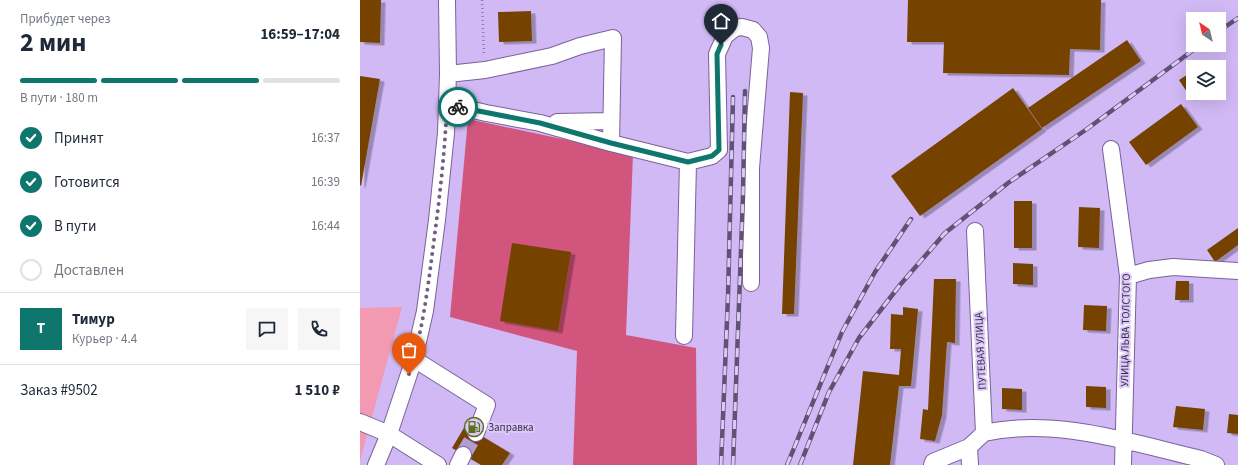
<!DOCTYPE html>
<html lang="ru">
<meta charset="utf-8">
<style>
:root{--surface:#fff;--page:#f6f6f7;--text:#1f2937;--muted:#747a83;--line:#e0e1e3;--accent:#0f766e}
body{margin:0;font-family:"Source Sans 3",sans-serif;background:var(--page);color:var(--text);height:100vh;display:flex;flex-direction:column;font-size:15px;white-space:nowrap}
*{box-sizing:border-box;margin:0}
p{font-size:13px;color:var(--muted)}
.icon{flex:none;width:22px;height:22px;fill:none;stroke:currentColor;stroke-width:2;stroke-linecap:round;stroke-linejoin:round}
.map{position:relative;flex:1;overflow:hidden}
.sheet{display:flex;flex-direction:column;background:var(--surface);width:360px}
.sheet>*{flex:none}
.needle{width:26px;rotate:325deg}
.fabs{position:absolute;left:826px;top:12px;display:grid;gap:8px}
.fabs a{display:grid;place-items:center;width:40px;height:40px;border-radius:0px;background:var(--surface);box-shadow:0 4px 16px #0002;font-size:20px}
.pin{position:absolute;display:grid;place-items:center;width:34px;height:34px;color:#fff;margin:-41px -17px;border-radius:50% 50% 50% 0;rotate:-45deg;box-shadow:0 0 4px #0007}
.pin .icon{rotate:45deg}
.courier{position:absolute;display:grid;place-items:center;width:40px;height:40px;margin:-20px;border:3px solid #0f766e;border-radius:50%;background:#fff;color:#222;box-shadow:0 1px 5px #0007}
.head em{font-style:normal;font-weight:700}
.head div{display:flex;flex-direction:column-reverse}
.head{display:flex;align-items:center;justify-content:space-between;height:68px;padding:0 20px}
h1{font-size:26px;font-weight:700;line-height:30px}
.bar{display:grid;grid-template-columns:repeat(4,1fr);gap:6px 4px;align-content:center;height:48px;padding:0 20px}
.bar i{height:5px;border-radius:3px;background:var(--line)}
.bar .selected{background:var(--accent)}
.bar p{grid-column:span 4}
.line{display:flex;align-items:center;gap:10px;padding:0 20px;border-top:1px solid var(--line)}
.line div{flex:1}
.round{display:grid;place-items:center;flex:none;width:42px;height:42px;border-radius:0px;background:var(--page)}
ol{padding:0 20px;list-style:none}
li{display:flex;align-items:center;gap:12px;height:44px}
li p{margin-inline-start:auto}
li .icon{padding:4px;border-radius:50%;background:var(--accent);color:#fff;stroke-width:4}
li:last-child{color:var(--muted)}
li i{width:22px;height:22px;border:2px solid var(--line);border-radius:50%}
main{display:flex;flex:1;min-height:0}
.map>svg:first-child{display:block}
.green{fill:#f39ab2}
.forest{fill:#d2557d}
.building{fill:#754305;filter:url(#shadow)}
.lines{fill:none;stroke-linecap:round;stroke-linejoin:round}
.minor-tunnel{stroke:#b29dd2;stroke-width:16;stroke-dasharray:16 8;stroke-linecap:butt}
.minor-casing{stroke:#796299;stroke-width:18}
.path{stroke:#907eaa;stroke-width:2.5;stroke-dasharray:1 3;stroke-linecap:butt}
.minor{stroke:#fff;stroke-width:16}
.rail-casing{stroke:#5f5273;stroke-width:4.5}
.rail{stroke:#dcc9f9;stroke-width:3;stroke-dasharray:9;stroke-linecap:butt}
.done{stroke:#6e5f83;stroke-width:4;stroke-dasharray:0 7.2}
.route{stroke:#0f766e;stroke-width:5}
.labels{text-anchor:middle;stroke-width:4;stroke-linejoin:round;paint-order:stroke}
.street-label{font-size:11px;fill:#382e46;stroke:#dcc9f9}
.poi-label{font-size:11px;fill:#382e46;stroke:#dcc9f9;text-anchor:start}
</style>
<main>
<section class="sheet">
<div class="head"><div><h1>2 мин</h1><p>Прибудет через</p></div><em>16:59–17:04</em></div>
<div class="bar"><i class="selected"></i><i class="selected"></i><i class="selected"></i><i></i><p>В пути · 180 m</p></div>
<ol>
<li><svg class="icon" aria-label="check" viewBox="0 0 24 24"><path d="M5 12l5 5 9-10"/></svg>Принят<p>16:37</p></li>
<li><svg class="icon" aria-label="check" viewBox="0 0 24 24"><path d="M5 12l5 5 9-10"/></svg>Готовится<p>16:39</p></li>
<li><svg class="icon" aria-label="check" viewBox="0 0 24 24"><path d="M5 12l5 5 9-10"/></svg>В пути<p>16:44</p></li>
<li><i></i>Доставлен</li>
</ol>
<div class="line" style="height:72px"><b class="round" style="background:var(--accent);color:#fff">Т</b><div><b>Тимур</b><p>Курьер · 4.4</p></div><a class="round"><svg class="icon" aria-label="chat" viewBox="0 0 24 24"><path d="M4 5h16v11H9l-5 4z"/></svg></a><a class="round"><svg class="icon" aria-label="phone" viewBox="0 0 24 24"><path d="M5 4h4l2 5-3 2q2 4 5 5l2-3 5 2v4C11 20 4 13 5 4z"/></svg></a></div>
<div class="line" style="height:52px"><div>Заказ #9502</div><b>1 510 ₽</b></div>
</section>
<div class="map">
<svg width="878" height="465" viewBox="0 0 878 465">
<defs>
<filter id="shadow"><feDropShadow dx="4.5" dy="2.5" stdDeviation="0" flood-color="#0004"/></filter>
</defs>
<rect width="100%" height="100%" fill="#d1b9f5"/>
<path class="green" d="M 42,307 L 0,461 L 0,308 Z"/>
<path class="forest" d="M 108,119 L 273,154 L 266,335 L 336,348 L 337,465 L 213,465 L 217,351 L 90,317 Z"/>
<path class="building" d="M 0,0 L 21,0 L 20,43 L 0,42 Z
M 548,0 L 741,0 L 740,50 L 710,49 L 709,75 L 583,73 L 584,42 L 547,42 Z
M 171,11 L 172,41 L 139,42 L 138,12 Z
M 767,40 L 781,61 L 682,128 L 668,108 Z
M 848,60 L 853,67 L 838,67 Z
M 833,71 L 833,93 L 838,93 L 831,98 L 819,80 Z
M 0,76 L 20,79 L 1,186 L 0,185 Z
M 653,88 L 682,129 L 560,216 L 531,176 Z
M 430,92 L 443,93 L 434,314 L 422,314 Z
M 821,104 L 838,127 L 786,165 L 769,142 Z
M 654,201 L 672,201 L 672,248 L 654,248 Z
M 719,207 L 740,208 L 739,248 L 718,247 Z
M 878,228 L 878,245 L 855,262 L 847,250 Z
M 152,243 L 211,252 L 198,331 L 140,321 Z
M 653,263 L 673,264 L 673,285 L 653,284 Z
M 574,279 L 596,279 L 595,343 L 587,342 L 582,415 L 575,441 L 560,439 L 563,409 L 568,410 Z
M 816,281 L 829,281 L 829,300 L 815,300 Z
M 724,305 L 747,306 L 746,331 L 723,330 Z
M 543,307 L 558,309 L 551,386 L 539,386 L 530,465 L 493,465 L 503,371 L 539,375 L 541,349 L 530,349 L 531,314 L 543,315 Z
M 726,386 L 746,387 L 746,408 L 726,407 Z
M 642,388 L 662,389 L 662,410 L 642,409 Z
M 816,406 L 845,409 L 843,430 L 813,427 Z
M 869,414 L 878,415 L 878,434 L 867,433 Z
M 105,426 L 150,453 L 142,465 L 121,465 L 92,448 Z"/>
<g class="lines">
<path class="minor-tunnel" d="M 103,455 L 116,433"/>
<defs>
<path id="minor" d="M 87,104 L 126,113 L 180,123 L 251,143 L 253,38 L 220,46 L 192,56 L 125,70 L 88,74
M 197,122 L 251,121
M 251,143 L 328,162 L 352,156 L 359,150 L 357,54 L 365,36 L 375,28 L 382,27 L 393,30 L 399,37 L 401,48 L 391,168 L 391,283
M 751,149 L 768,276 L 763,465
M 768,276 L 789,270 L 813,267 L 878,271
M 324,336 L 328,162
M 54,359 L 127,405 L 116,433
M 0,422 L 29,434 L 78,465
M 624,433 C 695,417 773,443 841,459 L 856,465
M 16,465 L 29,434 L 54,359 L 65,311 L 77,220 L 86,133 L 88,74 L 87,0
M 98,465 L 103,455
M 572,465 L 573,462 L 609,447
M 610,465 L 609,447 L 624,433 L 615,231"/>
</defs>
<use href="#minor" class="minor-casing"/>
<path class="path" d="M 122,0 L 124,55"/>
<use href="#minor" class="minor"/>
<defs>
<path id="rail" d="M 859,31 L 878,18
M 361,465 L 368,296 L 373,97
M 373,465 L 383,196 L 385,91
M 427,465 L 482,332 L 515,272 L 551,219
M 440,465 L 469,392 L 499,338 L 540,285 L 585,233 L 648,183 L 727,129 L 840,45"/>
</defs>
<use href="#rail" class="rail-casing"/>
<use href="#rail" class="rail"/>
</g>
<g class="lines">
<path class="done" d="M 49,374 C 63,331 68,286 74,240 C 80,195 85,150 87,104 L 98,107"/>
<path class="route" d="M 98,107 L 180,123 L 251,143 L 328,162 L 352,156 L 359,150 L 357,54 L 361,45"/>
</g>
<defs>
<symbol id="fuel-ring" viewBox="-11 -11 22 22"><circle r="9.5" fill="#dcc9f9" stroke="#5a6e1d" stroke-width="1.5"/><path d="M-5.5-6h7V0h2V4h1.3V-2.5L3-4.5l.8-.8L6-3V5H2.5V1h-1V6h-7ZM-4.2-4.7v3.2H.2V-4.7Z" fill="#5a6e1d"/></symbol>
</defs>
<g fill-rule="evenodd">
<use href="#fuel-ring" x="103" y="416" width="22" height="22"/>
</g>
<g class="labels">
<g class="street-label">
<text transform="translate(765 330) rotate(-89)" y="4">УЛИЦА ЛЬВА ТОЛСТОГО</text>
<text transform="translate(620 351) rotate(-93)" y="4">ПУТЕВАЯ УЛИЦА</text>
</g>
<g class="poi-label">
<text x="128" y="431">Заправка</text>
</g>
</g>
</svg>
<div class="fabs">
<a><svg class="needle" viewBox="-14 -14 28 28"><path d="M0-13l5 13h-10z" fill="#e53935"/><path d="M0 13l5-13h-10z" fill="#747a83"/></svg></a>
<a><svg class="icon" aria-label="layers" viewBox="0 0 24 24"><path d="M12 4l9 5-9 5-9-5zM3 14l9 5 9-5"/></svg></a>
</div>
<div class="pin" style="left:49px;top:374px;background:#ea580c"><svg class="icon" aria-label="bag" viewBox="0 0 24 24"><path d="M5 8h14l-1 12H6zM9 8a3 3 0 0 1 6 0"/></svg></div>
<div class="pin" style="left:361px;top:45px;background:#1f2937"><svg class="icon" aria-label="home" viewBox="0 0 24 24"><path d="M3 11l9-7 9 7M6 9v11h12V9"/></svg></div>
<div class="courier" style="left:98px;top:107px"><svg class="icon" aria-label="bike" viewBox="0 0 24 24"><circle cx="6" cy="16" r="4"/><circle cx="18" cy="16" r="4"/><path d="M6 16l4-8h5l3 8M10 8l3 8H6M13 5h3"/></svg></div>
</div>
</main>
